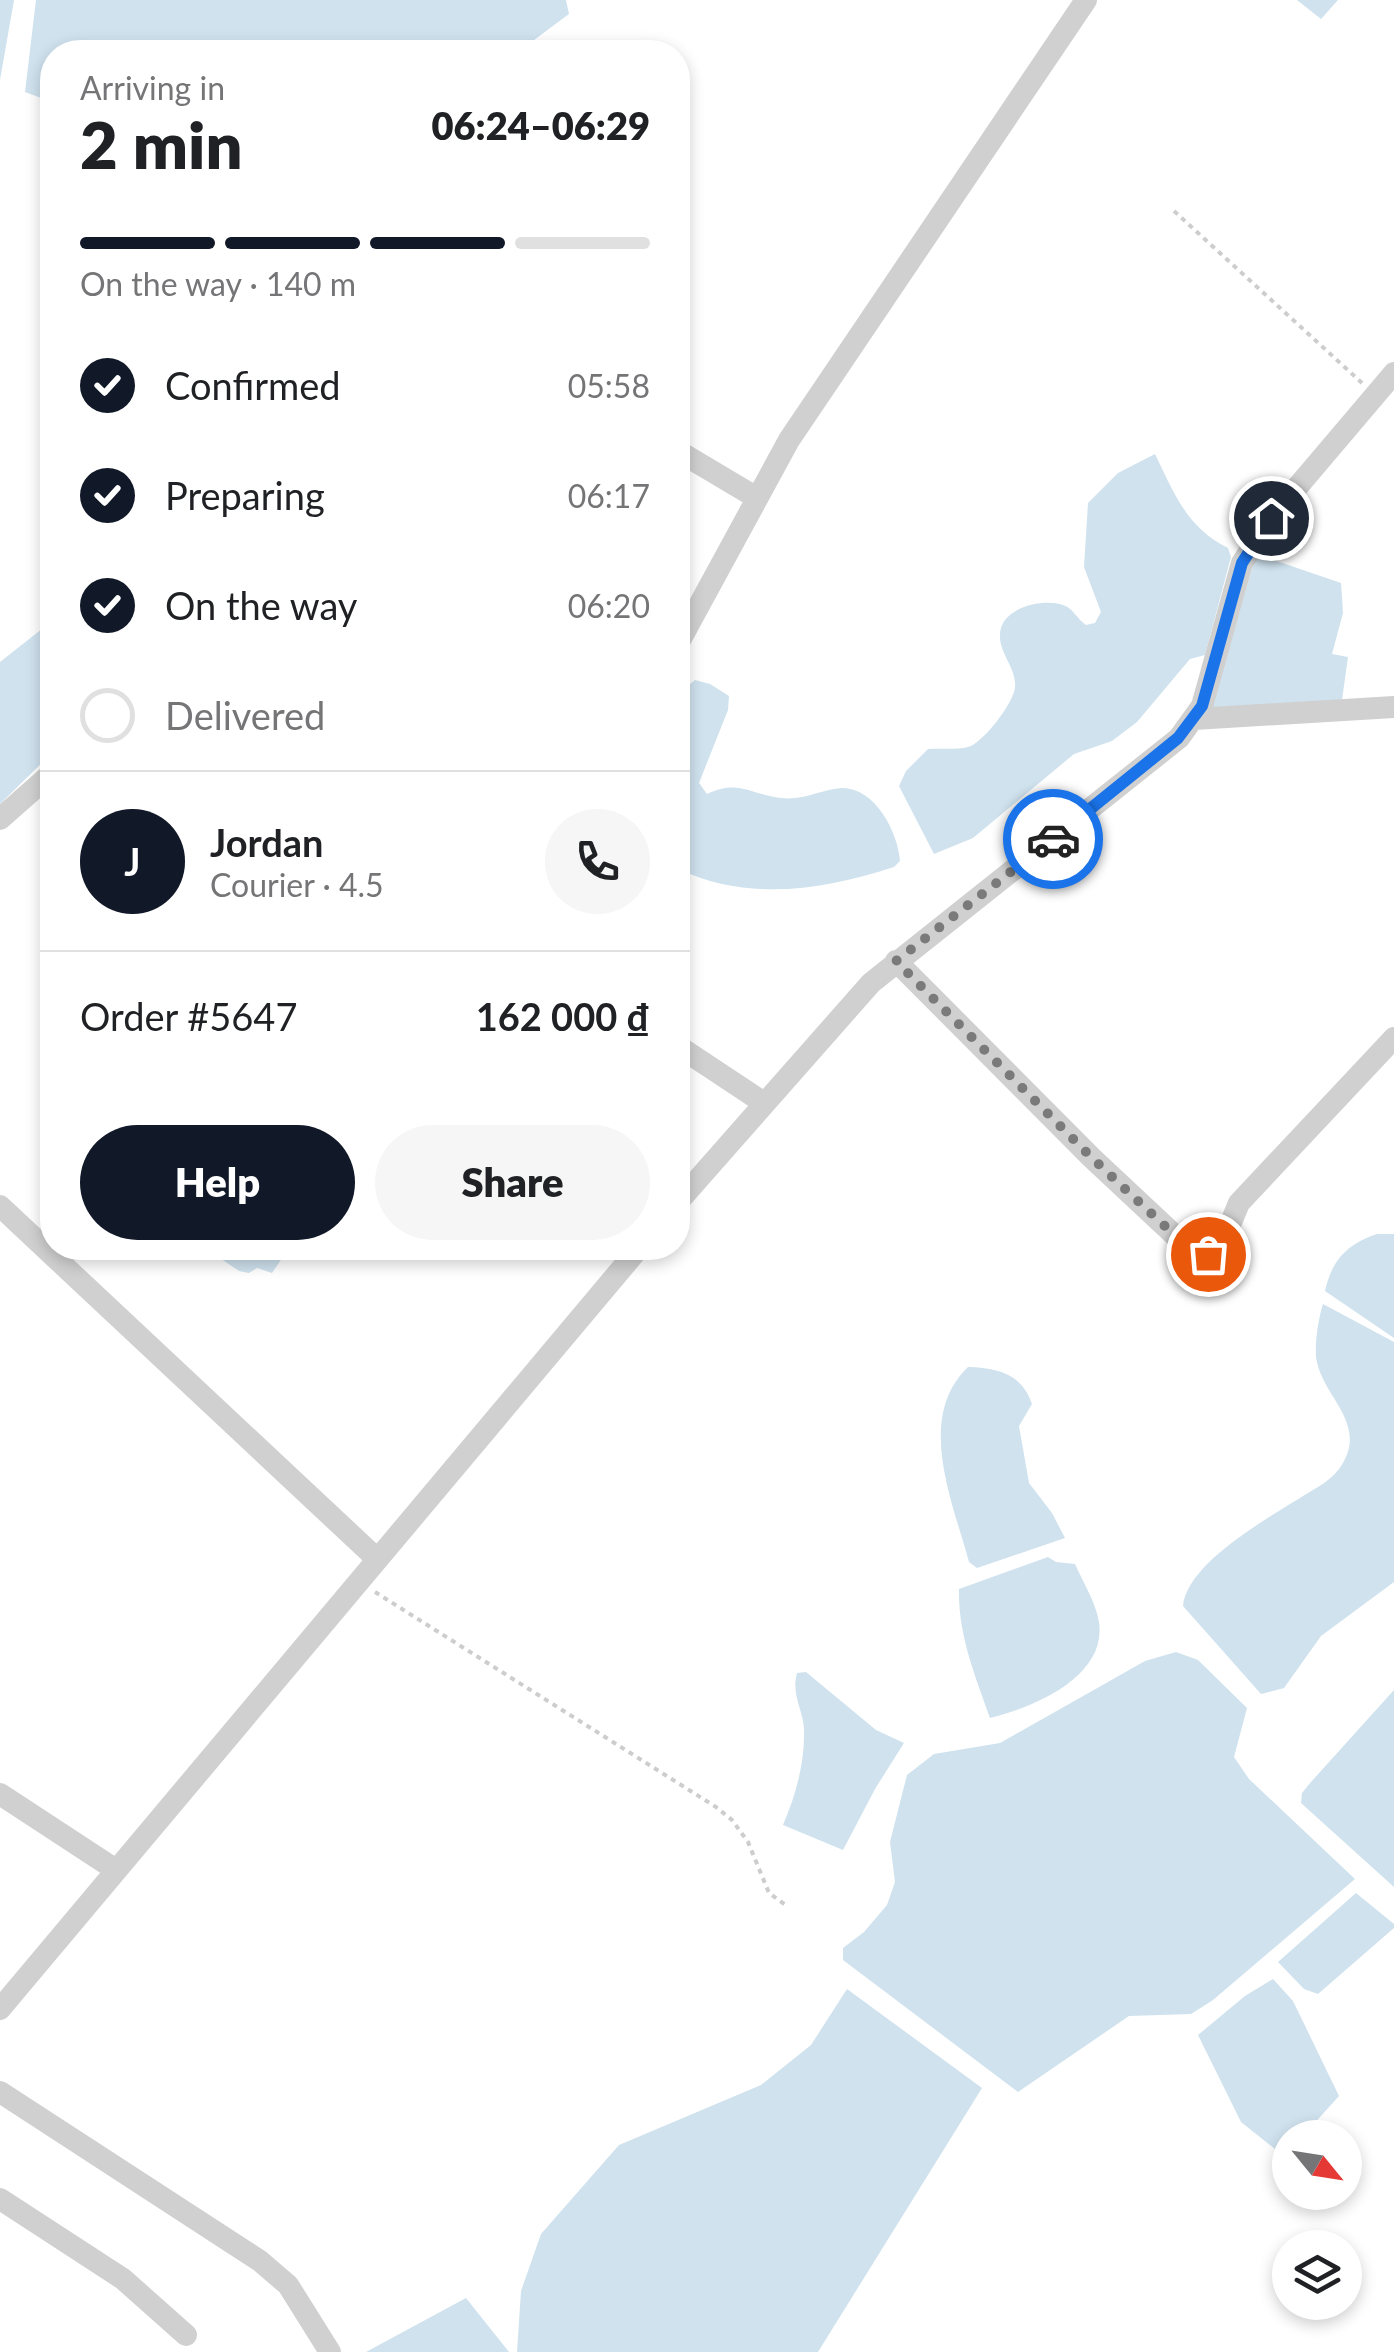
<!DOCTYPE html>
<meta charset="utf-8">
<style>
:root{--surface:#fff;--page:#f6f6f6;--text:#202124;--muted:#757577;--line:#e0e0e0;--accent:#111827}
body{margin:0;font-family:Lato,sans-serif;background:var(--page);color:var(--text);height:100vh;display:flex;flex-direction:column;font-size:38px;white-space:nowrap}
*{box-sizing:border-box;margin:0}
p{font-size:32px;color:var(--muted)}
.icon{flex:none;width:55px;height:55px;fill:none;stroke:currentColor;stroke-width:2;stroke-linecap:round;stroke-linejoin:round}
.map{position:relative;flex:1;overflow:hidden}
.drawer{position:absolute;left:40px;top:40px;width:650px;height:1220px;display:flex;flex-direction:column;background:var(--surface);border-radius:40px;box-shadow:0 5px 15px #0003}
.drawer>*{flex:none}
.needle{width:65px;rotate:120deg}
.buttons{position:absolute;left:1272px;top:2120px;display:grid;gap:20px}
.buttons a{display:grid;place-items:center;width:90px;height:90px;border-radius:50%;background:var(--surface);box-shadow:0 5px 15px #0003;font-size:50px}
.pin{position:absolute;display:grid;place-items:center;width:85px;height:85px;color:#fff;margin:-42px;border:5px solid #fff;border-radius:50%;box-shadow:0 2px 10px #0007}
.courier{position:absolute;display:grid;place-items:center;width:100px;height:100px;margin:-50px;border:8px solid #1a73e8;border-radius:50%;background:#fff;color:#222;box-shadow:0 2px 12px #0007}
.headline em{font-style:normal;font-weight:800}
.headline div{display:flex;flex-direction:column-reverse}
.headline{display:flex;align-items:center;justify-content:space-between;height:170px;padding:0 40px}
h1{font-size:65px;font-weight:800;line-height:75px}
.bar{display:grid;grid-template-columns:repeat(4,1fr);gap:15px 10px;align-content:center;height:120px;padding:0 40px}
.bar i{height:12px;border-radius:8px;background:var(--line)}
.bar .current{background:var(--accent)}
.bar p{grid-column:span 4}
.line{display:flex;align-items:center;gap:25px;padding:0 40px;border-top:2px solid var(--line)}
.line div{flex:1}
.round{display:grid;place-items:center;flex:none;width:105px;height:105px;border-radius:52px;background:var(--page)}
ol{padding:0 40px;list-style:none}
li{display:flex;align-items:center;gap:30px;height:110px}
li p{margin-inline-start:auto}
li .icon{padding:10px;border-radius:50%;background:var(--accent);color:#fff;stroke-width:4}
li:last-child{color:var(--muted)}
li i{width:55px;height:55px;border:5px solid var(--line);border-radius:50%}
.primary-button{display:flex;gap:20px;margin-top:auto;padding:20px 40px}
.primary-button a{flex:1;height:115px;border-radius:60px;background:var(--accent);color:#fff;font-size:40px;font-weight:800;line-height:115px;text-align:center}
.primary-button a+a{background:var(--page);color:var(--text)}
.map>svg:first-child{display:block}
.water{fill:#cfe2ee}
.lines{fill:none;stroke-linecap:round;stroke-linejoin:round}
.path{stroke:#cdcdcd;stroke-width:4;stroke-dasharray:5 5;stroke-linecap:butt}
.minor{stroke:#d0d0d0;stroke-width:22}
.done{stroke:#7a7a7a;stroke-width:10;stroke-dasharray:0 18}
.route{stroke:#1a73e8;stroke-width:12}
</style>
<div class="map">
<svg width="1394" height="2352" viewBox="0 0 1394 2352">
<rect width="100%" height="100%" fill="#fff"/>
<path class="water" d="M 0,0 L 14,0 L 0,80 Z
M 36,0 L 566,0 L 569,14 L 518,52 L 52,52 L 52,102 L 25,92 Z
M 1297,0 L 1338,0 L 1321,19 Z
M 1155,454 C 1174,493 1187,528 1228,548 L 1231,557 L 1205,655 L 1190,659 L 1137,722 L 1112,741 L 1074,754 L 973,838 L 934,854 L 899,786 L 906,771 L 928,749 C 940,748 956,750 968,747 C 982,744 1014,703 1015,687 C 1017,669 999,653 1000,635 C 1000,608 1042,598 1063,605 C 1073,608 1077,619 1086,625 L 1095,623 L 1101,612 L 1084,567 L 1088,503 L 1118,473 Z
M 1256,554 L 1341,583 L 1343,613 L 1332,654 L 1348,657 L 1342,700 L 1212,708 Z
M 52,621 L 52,753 L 0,804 L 0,662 Z
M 695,680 L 710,684 L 729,696 L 728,710 L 699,783 L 707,794 C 739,779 749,794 781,798 C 803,801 822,789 842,788 C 876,788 898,833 900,861 L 894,867 C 822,890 749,902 678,869 L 678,694 Z
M 1377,1234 L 1394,1234 L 1394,1338 L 1325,1291 C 1332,1260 1347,1244 1377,1234 Z
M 205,1248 L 289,1248 L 272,1273 L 257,1268 L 249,1273 L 239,1271 Z
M 1323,1304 L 1394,1342 L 1394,1582 L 1321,1636 L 1284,1688 L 1261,1694 L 1183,1606 C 1187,1563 1268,1518 1303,1496 C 1319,1486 1333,1480 1343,1463 C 1367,1421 1321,1396 1316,1357 C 1315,1341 1318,1320 1323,1304 Z
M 968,1367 C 998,1368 1022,1374 1032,1404 L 1019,1426 L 1029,1483 L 1052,1513 L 1065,1538 L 977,1568 L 969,1562 C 953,1502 915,1418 968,1367 Z
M 1048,1557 L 1056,1562 L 1075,1564 C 1083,1582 1096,1603 1099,1622 C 1107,1677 1034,1707 990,1718 C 975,1675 958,1635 959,1589 Z
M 1176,1652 L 1198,1660 L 1247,1708 L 1234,1757 L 1249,1779 L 1355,1879 L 1213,2000 L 1191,2014 L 1129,2016 L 1018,2092 L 843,1960 L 843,1948 L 864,1932 L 887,1905 L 895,1882 L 890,1842 L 907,1775 L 934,1754 L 1000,1743 L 1145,1661 Z
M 806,1672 L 876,1730 L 904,1743 L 875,1789 L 843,1850 L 783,1825 C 796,1795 805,1762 804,1729 C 803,1709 791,1695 797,1673 Z
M 1394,1690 L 1394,1887 L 1301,1803 L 1302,1793 L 1311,1782 Z
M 1356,1893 L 1394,1924 L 1394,1928 L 1318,1994 L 1304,1989 L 1278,1962 Z
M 1273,1979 L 1293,2001 L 1339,2096 L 1302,2137 L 1290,2138 L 1290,2151 L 1285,2157 L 1241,2122 L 1198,2035 L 1245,1996 Z
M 847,1989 L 982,2088 L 818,2352 L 517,2352 L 521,2291 L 541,2234 L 619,2145 L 761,2085 L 811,2045 Z
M 466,2298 L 509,2352 L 366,2352 Z"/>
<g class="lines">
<path class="path" d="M 1174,211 L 1362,383
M 375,1592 L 716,1807 L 732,1820 L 748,1842 L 769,1893 L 787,1906"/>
<path class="minor" d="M 678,451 L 757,498
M 678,644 L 789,440 L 1086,0
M 1194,719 L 1394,707
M 0,819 L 52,773
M 896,961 L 1092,1158 L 1185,1245 L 1208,1254 L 1227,1232 L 1239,1203 L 1394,1038
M 678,1046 L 764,1103
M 678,1202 L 871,983 L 1179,738 L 1202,706 L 1242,563 L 1271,518 L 1394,373
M 0,1206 L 377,1559
M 0,1794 L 116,1870
M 0,2009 L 639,1248
M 0,2092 L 260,2261 L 288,2285 L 330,2352
M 0,2199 L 123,2279 L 186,2335"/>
</g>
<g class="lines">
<path class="done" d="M 1053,839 L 896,961 L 1092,1158 L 1185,1245 L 1208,1254"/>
<path class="route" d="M 1053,839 L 1178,738 L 1202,706 L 1242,563 L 1271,518"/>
</g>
</svg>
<div class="buttons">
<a><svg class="needle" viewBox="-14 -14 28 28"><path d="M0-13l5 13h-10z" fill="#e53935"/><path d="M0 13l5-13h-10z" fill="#757577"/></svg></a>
<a><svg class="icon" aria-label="layers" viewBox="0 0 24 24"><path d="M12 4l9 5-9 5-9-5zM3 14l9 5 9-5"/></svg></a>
</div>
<div class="pin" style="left:1208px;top:1254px;background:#ea580c"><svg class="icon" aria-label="bag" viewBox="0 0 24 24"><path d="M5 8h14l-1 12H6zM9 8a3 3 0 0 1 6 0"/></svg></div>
<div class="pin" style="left:1271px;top:518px;background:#1f2937"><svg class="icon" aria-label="home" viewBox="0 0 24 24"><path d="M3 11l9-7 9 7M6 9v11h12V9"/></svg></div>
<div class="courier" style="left:1053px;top:839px"><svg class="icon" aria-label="car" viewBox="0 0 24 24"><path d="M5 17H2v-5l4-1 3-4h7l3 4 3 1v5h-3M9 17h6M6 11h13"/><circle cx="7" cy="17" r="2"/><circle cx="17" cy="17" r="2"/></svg></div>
<section class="drawer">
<div class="headline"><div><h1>2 min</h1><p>Arriving in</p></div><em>06:24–06:29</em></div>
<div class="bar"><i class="current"></i><i class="current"></i><i class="current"></i><i></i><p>On the way · 140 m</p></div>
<ol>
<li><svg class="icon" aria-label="check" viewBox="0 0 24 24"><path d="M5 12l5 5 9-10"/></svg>Confirmed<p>05:58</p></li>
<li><svg class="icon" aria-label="check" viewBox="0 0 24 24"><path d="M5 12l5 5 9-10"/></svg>Preparing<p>06:17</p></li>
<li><svg class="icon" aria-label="check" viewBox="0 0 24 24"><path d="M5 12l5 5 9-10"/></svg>On the way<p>06:20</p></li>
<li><i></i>Delivered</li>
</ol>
<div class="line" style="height:180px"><b class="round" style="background:var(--accent);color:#fff">J</b><div><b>Jordan</b><p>Courier · 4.5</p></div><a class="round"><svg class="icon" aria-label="phone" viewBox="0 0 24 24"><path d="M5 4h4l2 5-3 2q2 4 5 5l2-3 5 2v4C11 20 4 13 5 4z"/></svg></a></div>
<div class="line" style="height:130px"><div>Order #5647</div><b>162 000 ₫</b></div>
<div class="primary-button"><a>Help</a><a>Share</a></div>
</section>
</div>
